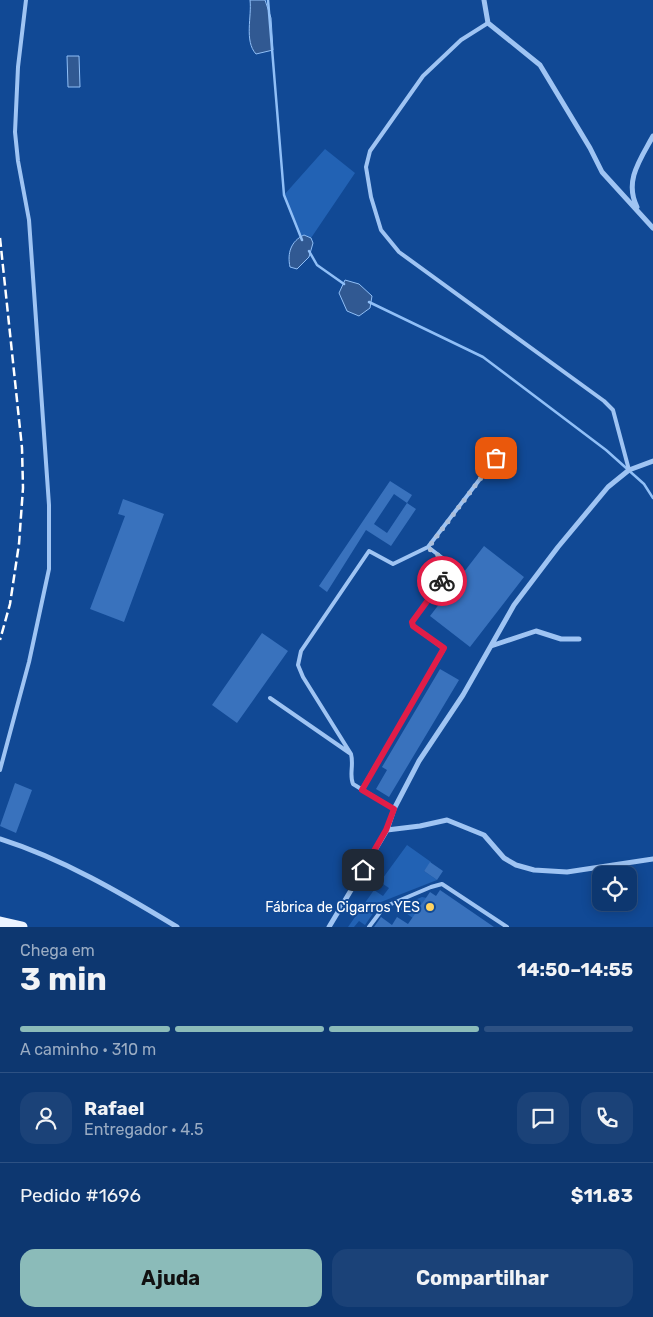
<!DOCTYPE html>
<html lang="pt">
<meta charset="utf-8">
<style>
:root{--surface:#0d3770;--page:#1b4278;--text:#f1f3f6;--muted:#9aacc3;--line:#2d5183;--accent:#8bbbb9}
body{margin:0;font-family:Rubik,sans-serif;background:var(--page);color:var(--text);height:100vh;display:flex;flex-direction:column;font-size:19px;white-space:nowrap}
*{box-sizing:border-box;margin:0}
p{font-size:16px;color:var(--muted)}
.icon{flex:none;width:28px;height:28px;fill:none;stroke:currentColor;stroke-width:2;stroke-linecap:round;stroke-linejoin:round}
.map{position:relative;height:927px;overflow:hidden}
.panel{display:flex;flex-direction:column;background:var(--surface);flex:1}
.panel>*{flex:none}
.controls{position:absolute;left:592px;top:866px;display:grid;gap:10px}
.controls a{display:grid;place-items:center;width:45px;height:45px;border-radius:10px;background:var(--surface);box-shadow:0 2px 12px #0003,0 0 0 1px var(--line);font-size:25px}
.pin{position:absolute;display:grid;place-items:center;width:42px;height:42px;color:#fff;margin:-21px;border-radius:10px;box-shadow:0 2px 8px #0006}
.courier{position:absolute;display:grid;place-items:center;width:50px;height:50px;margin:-25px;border:4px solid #e11d48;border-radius:50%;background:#fff;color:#222;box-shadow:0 1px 6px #0007}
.head em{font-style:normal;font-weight:700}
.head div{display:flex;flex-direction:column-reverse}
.head{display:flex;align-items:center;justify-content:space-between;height:85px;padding:0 20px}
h1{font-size:32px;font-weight:700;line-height:38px}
.bar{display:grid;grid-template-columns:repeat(4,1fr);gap:8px 5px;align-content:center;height:60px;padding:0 20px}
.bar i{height:6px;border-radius:4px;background:var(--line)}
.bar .current{background:var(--accent)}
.bar p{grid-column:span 4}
.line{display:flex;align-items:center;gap:12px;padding:0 20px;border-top:1px solid var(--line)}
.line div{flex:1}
.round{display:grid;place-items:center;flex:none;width:52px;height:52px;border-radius:15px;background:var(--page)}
.action{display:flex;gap:10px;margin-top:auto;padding:10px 20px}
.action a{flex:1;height:58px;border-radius:15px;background:var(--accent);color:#111;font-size:20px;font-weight:700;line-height:58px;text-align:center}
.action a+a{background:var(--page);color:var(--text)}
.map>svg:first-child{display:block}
.green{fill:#2262b4}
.water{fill:#315992;stroke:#90bff7}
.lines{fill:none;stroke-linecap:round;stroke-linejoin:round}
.stream{stroke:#90bff7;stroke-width:2.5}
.building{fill:#3972bd;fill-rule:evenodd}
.lane{stroke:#9fc4f3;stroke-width:4}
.street{stroke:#9fc4f3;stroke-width:5}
.primary{stroke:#ebf3ff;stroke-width:11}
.rail{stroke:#fff;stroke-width:2.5;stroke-dasharray:9 4;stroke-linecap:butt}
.done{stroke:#acbfda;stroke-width:5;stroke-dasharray:0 9}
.route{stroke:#e11d48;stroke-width:6}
.poi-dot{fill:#ffd361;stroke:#114995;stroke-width:2}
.labels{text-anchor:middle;stroke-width:4;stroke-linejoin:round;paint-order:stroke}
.poi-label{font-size:14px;fill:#fff;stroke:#114995;text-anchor:end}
</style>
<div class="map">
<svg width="653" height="927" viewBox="0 0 653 927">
<rect width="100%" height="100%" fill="#114995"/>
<path class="green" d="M 325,149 L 355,173 L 311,238 L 305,235 L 300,237 L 284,195 Z
M 407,845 L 431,862 L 424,871 L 437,880 L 381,902 L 365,925 L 359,921 L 354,927 L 348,927 L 374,890 L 383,896 L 389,888 L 380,882 Z
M 422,897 L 427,898 L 413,918 L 397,907 Z"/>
<path class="water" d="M 250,0 L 265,0 L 271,18 L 273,50 L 256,54 C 244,41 252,16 250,0 Z
M 67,56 L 79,56 L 80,87 L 68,87 Z
M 304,235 L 311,238 L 313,243 L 309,257 L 297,269 L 290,267 C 287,253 291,241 304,235 Z
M 345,280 L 359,284 L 372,296 L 370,308 L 359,316 L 347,311 L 339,293 Z"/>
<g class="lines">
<path class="stream" d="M 268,0 L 284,195 L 302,240
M 309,251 L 317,265 L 344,284
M 369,302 L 483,357 L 606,450 L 644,484 L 653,498"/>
</g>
<path class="building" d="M 390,481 L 412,495 L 407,503 L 416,509 L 391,546 L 366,530 L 327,592 L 319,586 ZM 394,494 L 407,503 L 387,533 L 374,524 Z
M 123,499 L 164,514 L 124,622 L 90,609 L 125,516 L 118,514 Z
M 484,546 L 524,577 L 470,647 L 430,616 Z
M 262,633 L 288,651 L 237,723 L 212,705 Z
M 440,669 L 459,680 L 389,797 L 376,789 L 387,770 L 382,767 Z
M 15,783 L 32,790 L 16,833 L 0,826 Z
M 430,862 L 443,871 L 437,880 L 424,871 Z
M 440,890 L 494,927 L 374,927 L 381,917 L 392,925 L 397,917 L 408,924 L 430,892 L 436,896 Z"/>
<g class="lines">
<path class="lane" d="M 488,23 L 461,40 L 423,76 L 370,151 L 366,167 L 371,197 L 381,230 L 399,252 L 604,401 L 613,410 L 629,470
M 270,698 L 351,754 C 354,765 349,775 353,784 L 394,809
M 351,754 L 303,677 L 298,665 L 301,651 L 369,551 L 393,564 L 428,547
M 0,770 L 29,662 L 49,569 L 49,505 L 29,220 L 18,161 L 15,132 L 18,67 L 26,0
M 362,789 L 444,649 L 413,626 L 412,622 L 452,567 L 449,563 L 428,547 L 496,458
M 369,927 L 384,907 L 431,887 L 442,884 L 507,927"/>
<path class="street" d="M 484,0 L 488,23 L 540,65 L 590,148 L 602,172 L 653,228
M 637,207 C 624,181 640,160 653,136
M 491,646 L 536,631 L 561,639 L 579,639
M 387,830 L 420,826 L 447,820 L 484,835 L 504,858 L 516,865 L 534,870 L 567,872 L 653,859
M 0,839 C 63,859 121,893 177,927
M 329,927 L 387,830 L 394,809 L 419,761 L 463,695 L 514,605 L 558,547 L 608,487 L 629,470 L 653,461"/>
<path class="primary" d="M 0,922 L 22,927"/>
<path class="rail" d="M 0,238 L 22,448 L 23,488 L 19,544 L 10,604 L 0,640"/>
</g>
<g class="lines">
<path class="done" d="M 442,581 L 452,567 L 449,563 L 428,548 L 496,458"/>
<path class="route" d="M 363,870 L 386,830 L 394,809 L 362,790 L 444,648 L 413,626 L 412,622 L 442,581"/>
</g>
<circle class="poi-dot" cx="430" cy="907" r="5"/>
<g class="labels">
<g class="poi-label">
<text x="420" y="912">Fábrica de Cigarros YES</text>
</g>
</g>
</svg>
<div class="controls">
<a><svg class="icon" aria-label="locate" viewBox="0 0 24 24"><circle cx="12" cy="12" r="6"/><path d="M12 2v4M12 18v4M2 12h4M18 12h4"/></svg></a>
</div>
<div class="pin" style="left:496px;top:458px;background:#ea580c"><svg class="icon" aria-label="bag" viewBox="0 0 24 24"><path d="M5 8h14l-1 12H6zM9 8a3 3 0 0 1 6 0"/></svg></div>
<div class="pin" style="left:363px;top:870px;background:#1f2937"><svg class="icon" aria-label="home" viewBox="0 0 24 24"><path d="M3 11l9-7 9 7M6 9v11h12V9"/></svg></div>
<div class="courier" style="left:442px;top:581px"><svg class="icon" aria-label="bike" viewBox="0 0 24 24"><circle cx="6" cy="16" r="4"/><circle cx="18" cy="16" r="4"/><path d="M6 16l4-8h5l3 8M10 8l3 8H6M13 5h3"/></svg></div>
</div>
<section class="panel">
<div class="head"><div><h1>3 min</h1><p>Chega em</p></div><em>14:50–14:55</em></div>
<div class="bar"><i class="current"></i><i class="current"></i><i class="current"></i><i></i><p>A caminho · 310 m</p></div>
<div class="line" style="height:90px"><a class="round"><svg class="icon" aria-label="person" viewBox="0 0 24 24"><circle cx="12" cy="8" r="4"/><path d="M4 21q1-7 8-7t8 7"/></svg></a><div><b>Rafael</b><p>Entregador · 4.5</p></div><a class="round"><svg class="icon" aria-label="chat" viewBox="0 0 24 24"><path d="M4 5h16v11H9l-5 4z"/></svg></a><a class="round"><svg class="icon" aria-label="phone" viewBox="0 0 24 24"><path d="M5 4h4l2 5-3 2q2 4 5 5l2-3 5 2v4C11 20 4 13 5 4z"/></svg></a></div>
<div class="line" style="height:65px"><div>Pedido #1696</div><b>$11.83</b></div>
<div class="action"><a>Ajuda</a><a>Compartilhar</a></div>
</section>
